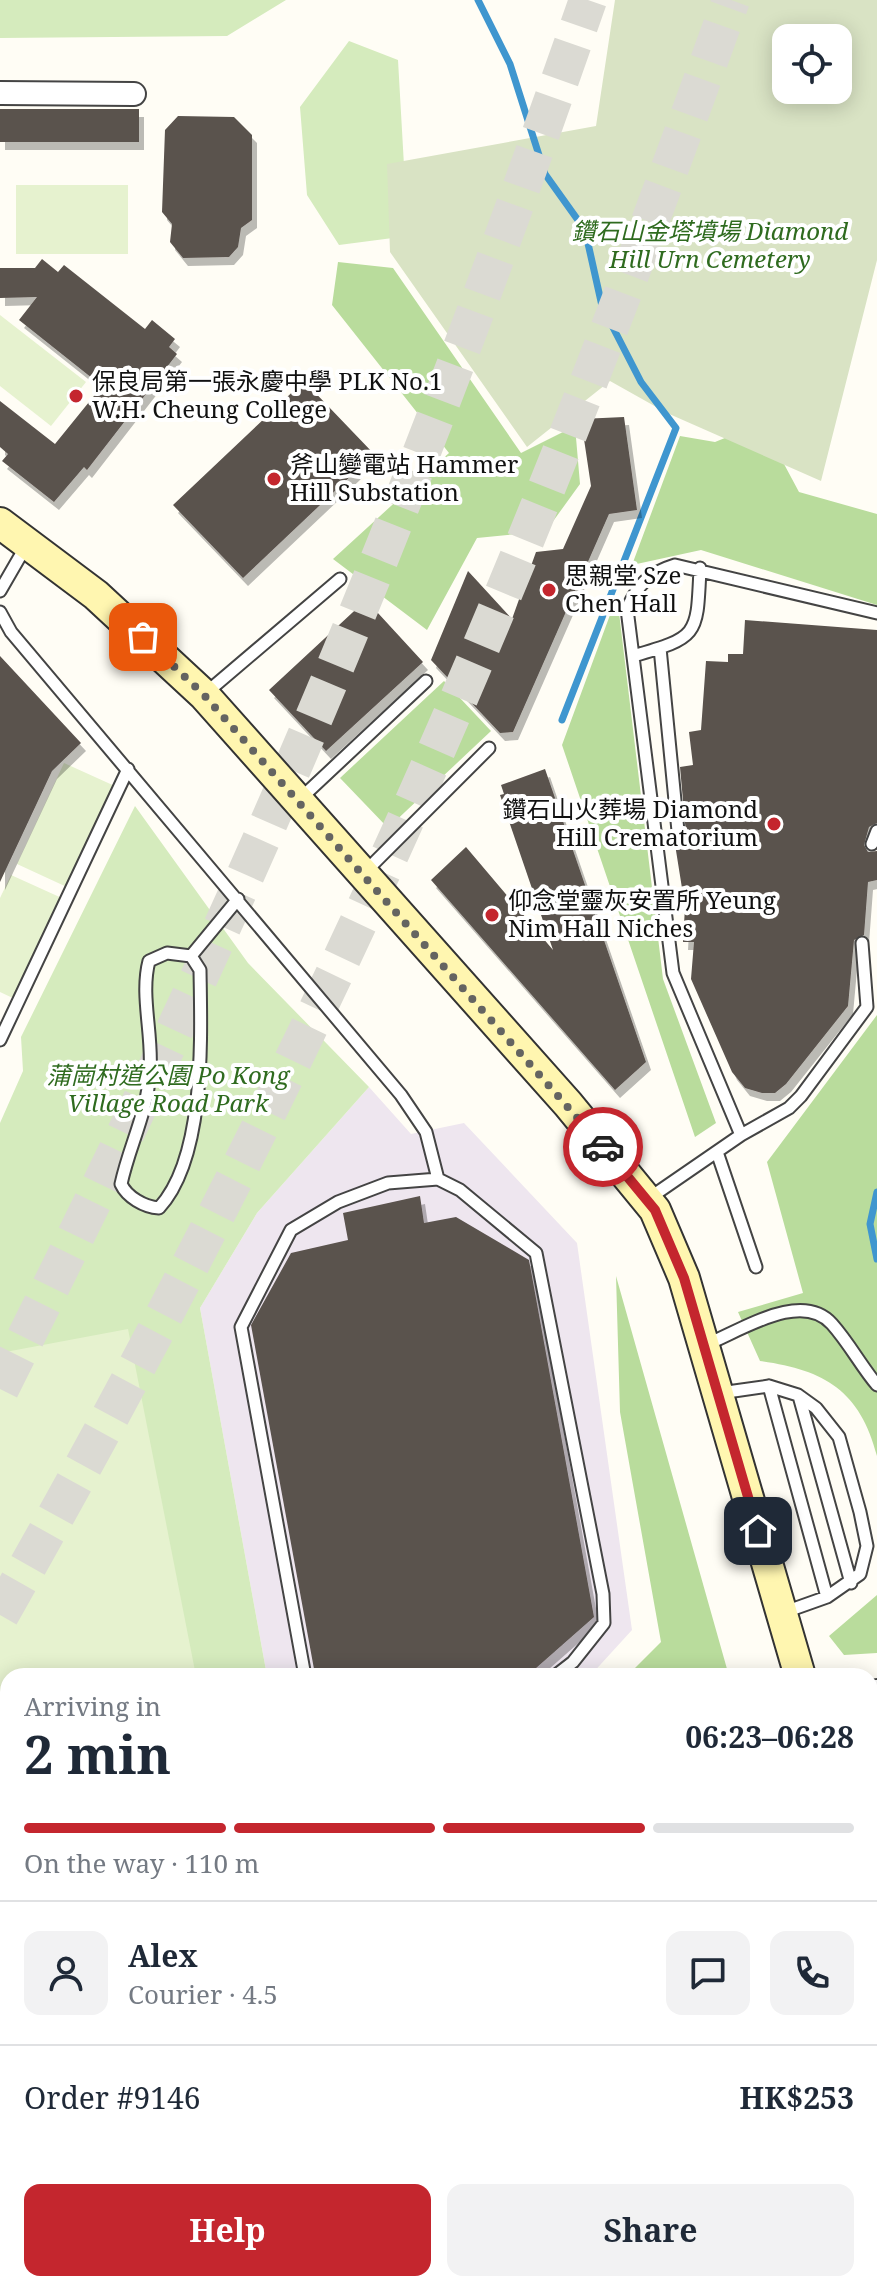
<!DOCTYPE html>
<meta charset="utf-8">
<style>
:root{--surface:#fff;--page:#f2f2f3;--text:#1f2937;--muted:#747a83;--line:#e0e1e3;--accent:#c4262e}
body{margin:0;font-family:"Noto Serif","Noto Sans TC",serif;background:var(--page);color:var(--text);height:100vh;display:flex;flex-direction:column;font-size:30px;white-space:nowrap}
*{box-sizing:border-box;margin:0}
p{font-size:26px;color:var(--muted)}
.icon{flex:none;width:44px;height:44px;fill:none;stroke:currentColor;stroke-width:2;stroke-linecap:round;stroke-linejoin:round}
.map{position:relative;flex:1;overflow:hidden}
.sheet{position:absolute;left:0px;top:1668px;width:878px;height:624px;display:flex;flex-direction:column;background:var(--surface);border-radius:24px 24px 0 0;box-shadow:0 4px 20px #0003}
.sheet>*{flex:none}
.tools{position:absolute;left:772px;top:24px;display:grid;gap:16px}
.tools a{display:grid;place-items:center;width:80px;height:80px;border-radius:16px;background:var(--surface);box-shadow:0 4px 20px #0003;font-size:40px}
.pin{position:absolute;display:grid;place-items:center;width:68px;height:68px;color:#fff;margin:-34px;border-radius:16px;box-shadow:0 4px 12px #0006}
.courier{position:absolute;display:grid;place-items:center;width:80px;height:80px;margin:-40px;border:6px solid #c4262e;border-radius:50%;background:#fff;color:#222;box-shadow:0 2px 10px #0007}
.summary em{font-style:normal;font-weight:700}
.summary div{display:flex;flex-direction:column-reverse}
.summary{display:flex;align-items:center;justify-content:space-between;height:136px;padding:0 24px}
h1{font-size:52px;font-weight:700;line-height:60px}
.bar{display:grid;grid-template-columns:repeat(4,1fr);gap:12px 8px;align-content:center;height:96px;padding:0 24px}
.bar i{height:10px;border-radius:6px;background:var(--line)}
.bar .current{background:var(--accent)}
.bar p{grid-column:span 4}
.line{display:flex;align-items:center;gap:20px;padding:0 24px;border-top:2px solid var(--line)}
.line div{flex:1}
.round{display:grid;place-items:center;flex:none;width:84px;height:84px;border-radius:16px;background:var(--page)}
.action{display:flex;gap:16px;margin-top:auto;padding:16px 24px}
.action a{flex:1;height:92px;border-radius:16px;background:var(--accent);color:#fff;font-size:32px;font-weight:700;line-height:92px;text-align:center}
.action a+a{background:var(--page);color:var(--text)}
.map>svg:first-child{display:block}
.industrial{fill:#eee6ef}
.green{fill:#d5ebbd}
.forest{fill:#b9dc9c}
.cemetery{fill:#d9e3c4;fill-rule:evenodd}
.pitch{fill:#e6f2cf}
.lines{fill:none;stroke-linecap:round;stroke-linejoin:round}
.stream{stroke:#3f96cf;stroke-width:7}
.building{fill:#5a524d;filter:url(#shadow)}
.highway-tunnel{stroke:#dbdad3;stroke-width:38;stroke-dasharray:38 19;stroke-linecap:butt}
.lane-casing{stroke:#444;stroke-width:15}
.street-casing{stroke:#444;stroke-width:26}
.secondary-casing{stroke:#333;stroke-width:34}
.lane{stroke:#fff;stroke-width:11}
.street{stroke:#fff;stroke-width:22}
.secondary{stroke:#fff6b0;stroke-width:30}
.done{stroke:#646461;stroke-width:8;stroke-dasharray:0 14.4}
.route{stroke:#c4262e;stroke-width:10}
.poi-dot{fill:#c4262e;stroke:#fff;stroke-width:3}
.labels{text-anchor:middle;stroke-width:8;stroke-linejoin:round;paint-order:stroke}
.park-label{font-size:24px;font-style:italic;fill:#2f6b1f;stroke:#fff}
.poi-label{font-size:24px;fill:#111;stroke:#fff;text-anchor:start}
</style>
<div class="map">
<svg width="877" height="2292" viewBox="0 0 877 2292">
<defs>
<filter id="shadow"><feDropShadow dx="5" dy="8" stdDeviation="0" flood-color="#0004"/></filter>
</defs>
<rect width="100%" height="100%" fill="#fffdf5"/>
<path class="industrial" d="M 369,1087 L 411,1134 L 464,1123 L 577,1243 L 632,1630 L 590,1676 L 267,1676 L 200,1308 L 257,1213 Z"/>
<path class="green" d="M 0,0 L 286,0 L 227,36 L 0,38 Z
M 349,41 L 398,60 L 408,236 L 339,245 L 307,195 L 300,107 Z
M 135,806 L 248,963 L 369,1087 L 257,1213 L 200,1308 L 267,1676 L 8,1676 L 8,2048 L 0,2043 L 0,1123 L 23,1071 L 21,1037 Z"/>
<path class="forest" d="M 338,262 L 393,268 L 521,453 L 575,426 L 580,484 L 546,531 L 477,538 L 427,630 L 333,559 L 449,453 L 332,305 Z
M 762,423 L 799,492 L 877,514 L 877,605 L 701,550 L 632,565 L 680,436 L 715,442 Z
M 617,596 L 663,979 L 716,1123 L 695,1137 L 562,745 Z
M 444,681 L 491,731 L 388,828 L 340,778 Z
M 877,1015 L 877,1456 C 860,1390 824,1370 760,1361 L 738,1312 L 803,1293 L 767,1162 Z
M 616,1276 L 729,1676 L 627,1676 L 661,1642 L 620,1412 Z
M 877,1595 L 877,1653 L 844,1655 L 829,1636 Z
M 0,2055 L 8,2057 L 8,2284 L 666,2284 L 665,2292 L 0,2292 Z"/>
<path class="cemetery" d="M 615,0 L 877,0 L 877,260 L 821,481 L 667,413 L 610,381 L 527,447 L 390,252 L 387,164 L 596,126 ZM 786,38 L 838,38 L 838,90 L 786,90 Z"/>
<path class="pitch" d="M 16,185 L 128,185 L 128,254 L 16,254 Z
M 0,315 L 86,382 L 51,426 L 0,386 Z
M 64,763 L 117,787 L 69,888 L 17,864 Z
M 11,875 L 64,899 L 17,1000 L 0,992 L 0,898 Z
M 128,1329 L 196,1676 L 8,1676 L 8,1725 L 0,1727 L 0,1353 Z"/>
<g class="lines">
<path class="stream" d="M 478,0 L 510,64 L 545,174 L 585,230 L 602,306 L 641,382 L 676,428 L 562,720
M 877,1192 L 870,1224 L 877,1259"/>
</g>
<path class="building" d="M 0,109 L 139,109 L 139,142 L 0,142 Z
M 178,116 L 234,117 L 252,135 L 252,220 L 241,228 L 238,247 L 229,257 L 183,258 L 170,242 L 172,224 L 162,212 L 165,130 Z
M 42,259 L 58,272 L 64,265 L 145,329 L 152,320 L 175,339 L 169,347 L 177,354 L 87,470 L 84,467 L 54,502 L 2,461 L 8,454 L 0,447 L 0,401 L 55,444 L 102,386 L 19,320 L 37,297 L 0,298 L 0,268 L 35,268 Z
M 304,381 L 374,454 L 243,578 L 173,505 Z
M 624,417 L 637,510 L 609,514 L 513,732 L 500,733 L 431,660 L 468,571 L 512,619 L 536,552 L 563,549 L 591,486 L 581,419 Z
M 366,600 L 423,662 L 326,751 L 269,690 Z
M 745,620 L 877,630 L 877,823 L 869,827 L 864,845 L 868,852 L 877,851 L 877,880 L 868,882 L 864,935 L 854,940 L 848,1006 L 786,1084 L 775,1093 L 762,1093 L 745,1088 L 732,1072 L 691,979 L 694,942 L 683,942 L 685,907 L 674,838 L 680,839 L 686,834 L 680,767 L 693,765 L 689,732 L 701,730 L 706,661 L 728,662 L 728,654 L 743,654 Z
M 0,656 L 81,743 L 52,771 L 0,882 Z
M 545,769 L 646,1062 L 615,1090 L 431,880 L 466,847 L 553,950 L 500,795 L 504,794 L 501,785 Z
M 420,1196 L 424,1223 L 456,1217 L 529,1260 L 594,1617 L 527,1676 L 324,1676 L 314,1669 L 251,1325 L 291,1253 L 348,1240 L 343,1213 Z"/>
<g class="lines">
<path class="highway-tunnel" d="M 0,1389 C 97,1195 192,999 279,799 C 393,537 494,270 588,0
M 0,1615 C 147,1357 283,1092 405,821 C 526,552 632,277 731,0"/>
<defs>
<path id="lane" d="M 0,591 L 26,546
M 0,612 L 11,632 L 401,1095 L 426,1132 L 438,1179
M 660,648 L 678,831
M 633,656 C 699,637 697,636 700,568
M 206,693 L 340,579
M 299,800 L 426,681
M 872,844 L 877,831
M 365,872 L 489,748
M 167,953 L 191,956 L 200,970 C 201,1037 206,1157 159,1208 C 144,1207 127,1197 121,1184 C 130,1143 147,1115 150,1071 C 153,1035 140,995 149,961 Z
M 191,956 L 238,899
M 0,1040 L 128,769
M 741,1135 L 673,973 L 627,609 C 638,584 649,573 675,565 L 877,613
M 717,1152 L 756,1267
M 648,1199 L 741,1135 L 789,1108 L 801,1096 L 867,1007 L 862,943
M 705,1345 C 739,1332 801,1289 832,1324 C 849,1343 861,1366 877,1385
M 769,1386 L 827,1597
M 720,1393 L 769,1386 L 798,1395 L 816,1408 L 839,1437 L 860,1512 L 867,1546 L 860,1574 L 827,1597 L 782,1613
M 799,1396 L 851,1583
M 305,1676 L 241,1327 L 291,1230 L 338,1202 L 388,1183 L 438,1179 L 460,1190 L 536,1253 L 603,1594 L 604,1623 L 573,1662 L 555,1676"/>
<path id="street" d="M 0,93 L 134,94
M 870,1692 L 877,1691"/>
<path id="secondary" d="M 0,523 L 96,595 L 204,695 L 568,1104 L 655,1210 L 684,1278 L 800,1676
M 870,1916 L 877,1940"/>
</defs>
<use href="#lane" class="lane-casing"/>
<use href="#street" class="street-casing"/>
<use href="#secondary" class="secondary-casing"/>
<use href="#lane" class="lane"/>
<use href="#street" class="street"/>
<use href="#secondary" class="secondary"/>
</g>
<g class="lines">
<path class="done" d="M 143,637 L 204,695 L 603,1147"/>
<path class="route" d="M 603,1147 L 655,1210 L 684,1278 L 758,1531"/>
</g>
<g class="poi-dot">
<circle cx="76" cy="396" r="8"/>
<circle cx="274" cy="479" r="8"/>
<circle cx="549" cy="590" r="8"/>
<circle cx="774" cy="824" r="8"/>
<circle cx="492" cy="915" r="8"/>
</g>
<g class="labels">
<g class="park-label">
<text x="710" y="240">鑽石山金塔墳場 Diamond<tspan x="710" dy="28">Hill Urn Cemetery</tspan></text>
<text x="168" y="1084">蒲崗村道公園 Po Kong<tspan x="168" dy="28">Village Road Park</tspan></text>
</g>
<g class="poi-label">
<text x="92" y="390">保良局第一張永慶中學 PLK No.1<tspan x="92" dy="28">W.H. Cheung College</tspan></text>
<text x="290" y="473">斧山變電站 Hammer<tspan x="290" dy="28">Hill Substation</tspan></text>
<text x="565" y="584">思親堂 Sze<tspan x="565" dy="28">Chen Hall</tspan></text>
<text x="758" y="818" text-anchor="end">鑽石山火葬場 Diamond<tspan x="758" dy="28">Hill Crematorium</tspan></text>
<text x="508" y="909">仰念堂靈灰安置所 Yeung<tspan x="508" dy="28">Nim Hall Niches</tspan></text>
</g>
</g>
</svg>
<div class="tools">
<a><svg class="icon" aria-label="locate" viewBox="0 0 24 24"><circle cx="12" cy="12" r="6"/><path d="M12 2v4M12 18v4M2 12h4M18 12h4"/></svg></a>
</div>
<div class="pin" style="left:143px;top:637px;background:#ea580c"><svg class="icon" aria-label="bag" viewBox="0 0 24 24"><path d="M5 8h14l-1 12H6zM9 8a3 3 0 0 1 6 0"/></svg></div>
<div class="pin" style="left:758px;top:1531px;background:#1f2937"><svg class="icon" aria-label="home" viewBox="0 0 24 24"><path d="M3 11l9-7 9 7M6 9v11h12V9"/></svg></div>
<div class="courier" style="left:603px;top:1147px"><svg class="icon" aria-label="car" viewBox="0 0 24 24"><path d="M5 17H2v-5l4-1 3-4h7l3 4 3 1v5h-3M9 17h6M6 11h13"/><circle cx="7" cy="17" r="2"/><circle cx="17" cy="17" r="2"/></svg></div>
<section class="sheet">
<div class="summary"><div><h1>2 min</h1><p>Arriving in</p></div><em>06:23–06:28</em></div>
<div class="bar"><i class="current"></i><i class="current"></i><i class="current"></i><i></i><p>On the way · 110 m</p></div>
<div class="line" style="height:144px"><a class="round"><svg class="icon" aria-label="person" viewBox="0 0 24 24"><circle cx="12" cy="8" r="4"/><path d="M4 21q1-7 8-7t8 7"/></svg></a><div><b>Alex</b><p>Courier · 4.5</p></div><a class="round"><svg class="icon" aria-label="chat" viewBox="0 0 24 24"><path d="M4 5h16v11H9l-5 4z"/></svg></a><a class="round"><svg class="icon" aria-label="phone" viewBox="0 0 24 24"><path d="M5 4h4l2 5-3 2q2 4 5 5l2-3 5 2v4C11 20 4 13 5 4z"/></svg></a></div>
<div class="line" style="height:104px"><div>Order #9146</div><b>HK$253</b></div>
<div class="action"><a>Help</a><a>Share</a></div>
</section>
</div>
